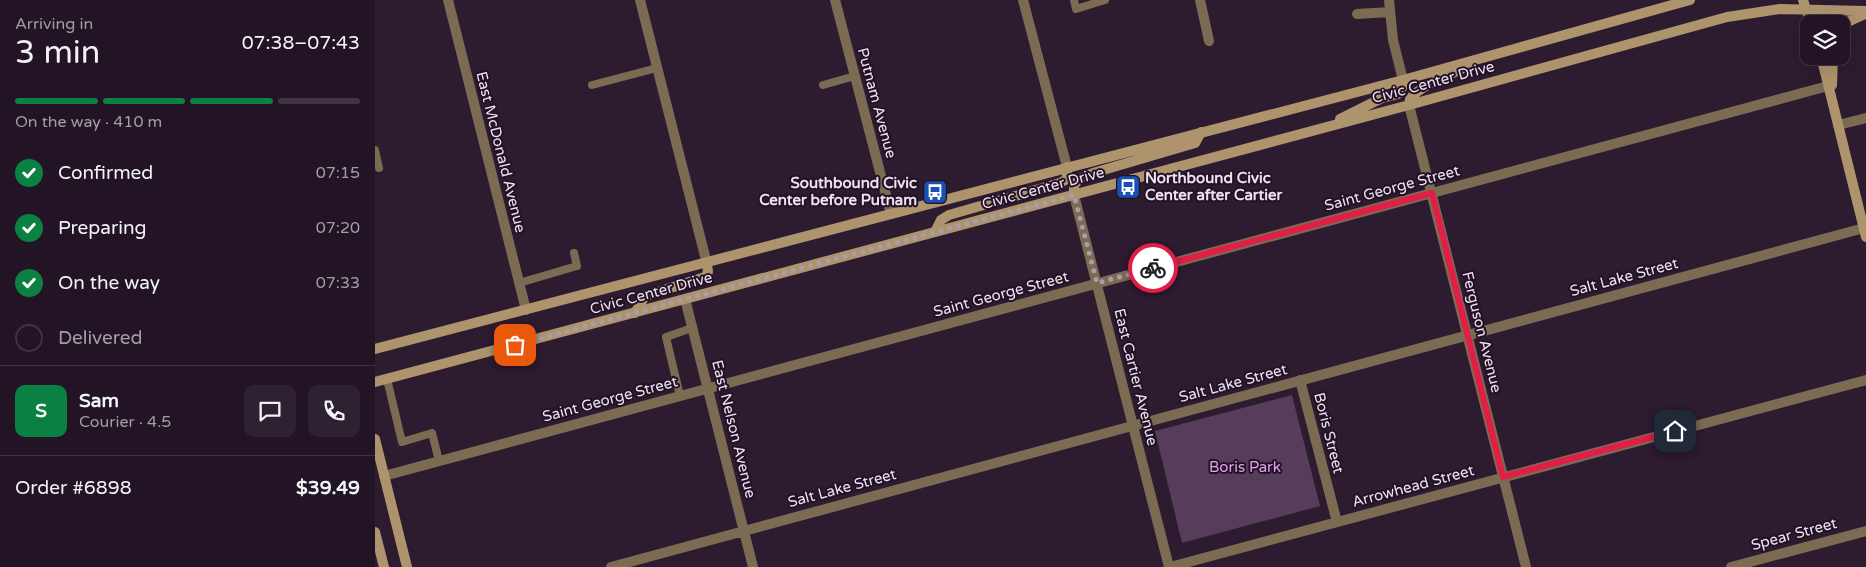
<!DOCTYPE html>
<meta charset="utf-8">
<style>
:root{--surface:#221424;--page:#2e2131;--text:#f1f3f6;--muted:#a29ea6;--line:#3f3341;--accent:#0b8043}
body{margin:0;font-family:"Varela Round",sans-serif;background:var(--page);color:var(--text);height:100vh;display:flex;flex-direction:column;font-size:19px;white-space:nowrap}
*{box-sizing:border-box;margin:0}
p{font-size:16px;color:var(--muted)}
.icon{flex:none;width:28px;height:28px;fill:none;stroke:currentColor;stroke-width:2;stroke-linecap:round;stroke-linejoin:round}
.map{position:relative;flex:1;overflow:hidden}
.side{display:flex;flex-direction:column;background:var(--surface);width:375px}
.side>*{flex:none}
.buttons{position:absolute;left:1425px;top:15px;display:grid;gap:10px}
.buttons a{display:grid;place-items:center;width:50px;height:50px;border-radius:10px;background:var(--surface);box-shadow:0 5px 20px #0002,0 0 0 1px var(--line);font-size:25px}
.pin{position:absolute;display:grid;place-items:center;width:42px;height:42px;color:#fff;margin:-21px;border-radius:10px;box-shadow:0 2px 8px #0006}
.courier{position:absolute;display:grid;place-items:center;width:50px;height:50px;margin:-25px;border:4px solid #e11d48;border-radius:50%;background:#fff;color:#222;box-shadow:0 1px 6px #0007}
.headline em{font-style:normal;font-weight:600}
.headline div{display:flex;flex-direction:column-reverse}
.headline{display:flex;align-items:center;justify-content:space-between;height:85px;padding:0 15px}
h1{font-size:32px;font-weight:600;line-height:38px}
.bar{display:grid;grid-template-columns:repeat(4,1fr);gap:8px 5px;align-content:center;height:60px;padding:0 15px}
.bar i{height:6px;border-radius:4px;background:var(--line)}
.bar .on{background:var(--accent)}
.bar p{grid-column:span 4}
.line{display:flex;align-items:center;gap:12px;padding:0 15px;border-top:1px solid var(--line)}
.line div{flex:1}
.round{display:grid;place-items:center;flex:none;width:52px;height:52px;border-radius:10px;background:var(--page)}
ol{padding:0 15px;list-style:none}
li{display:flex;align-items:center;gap:15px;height:55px}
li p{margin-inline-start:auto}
li .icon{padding:5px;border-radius:50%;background:var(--accent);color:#fff;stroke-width:4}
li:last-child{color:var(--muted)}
li i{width:28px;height:28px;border:2px solid var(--line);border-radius:50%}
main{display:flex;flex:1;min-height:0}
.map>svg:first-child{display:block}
.green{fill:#573c5b}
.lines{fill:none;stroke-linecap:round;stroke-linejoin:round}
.lane{stroke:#7b6b53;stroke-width:8}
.street{stroke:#7b6b53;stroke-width:10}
.secondary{stroke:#ae946d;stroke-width:10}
.done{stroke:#aa9cad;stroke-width:5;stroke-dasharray:0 9}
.route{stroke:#e11d48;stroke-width:6}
.labels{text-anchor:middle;stroke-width:4;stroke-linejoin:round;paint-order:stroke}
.street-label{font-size:15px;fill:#eee2f0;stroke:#231226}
.poi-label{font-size:15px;font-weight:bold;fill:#eee2f0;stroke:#231226;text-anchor:start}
.park-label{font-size:15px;fill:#e2a3ed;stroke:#231226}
</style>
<main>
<section class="side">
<div class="headline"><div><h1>3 min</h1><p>Arriving in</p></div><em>07:38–07:43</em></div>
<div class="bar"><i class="on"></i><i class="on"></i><i class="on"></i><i></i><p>On the way · 410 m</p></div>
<ol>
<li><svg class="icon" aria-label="check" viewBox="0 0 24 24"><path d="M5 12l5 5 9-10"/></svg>Confirmed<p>07:15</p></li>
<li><svg class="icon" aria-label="check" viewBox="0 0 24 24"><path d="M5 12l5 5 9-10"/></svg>Preparing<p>07:20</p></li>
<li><svg class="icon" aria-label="check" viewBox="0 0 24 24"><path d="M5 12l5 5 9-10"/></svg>On the way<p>07:33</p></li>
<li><i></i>Delivered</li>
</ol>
<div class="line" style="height:90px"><b class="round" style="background:var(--accent);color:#fff">S</b><div><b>Sam</b><p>Courier · 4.5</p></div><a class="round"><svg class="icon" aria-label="chat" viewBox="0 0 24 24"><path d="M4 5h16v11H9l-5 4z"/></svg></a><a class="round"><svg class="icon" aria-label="phone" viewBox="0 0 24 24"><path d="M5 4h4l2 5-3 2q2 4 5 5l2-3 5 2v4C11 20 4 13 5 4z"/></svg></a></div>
<div class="line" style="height:65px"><div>Order #6898</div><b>$39.49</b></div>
</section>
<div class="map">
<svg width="1491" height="567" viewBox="0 0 1491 567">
<rect width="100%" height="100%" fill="#2d1b30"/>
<path class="green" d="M 917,395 L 945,506 L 807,543 L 780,431 Z"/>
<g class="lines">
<path class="lane" d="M 699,0 L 701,9 L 730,0
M 217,85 L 282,68
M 448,85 L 480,76
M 0,150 L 4,168
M 144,283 L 202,266 L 199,253
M 12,379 L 27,442 L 57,433 L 64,461
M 305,396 L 291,337 L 317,328"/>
<path class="street" d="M 73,0 L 151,310
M 265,0 L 332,264
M 460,0 L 516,214
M 648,0 L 692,167
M 825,0 L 834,41
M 1014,0 L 1018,40 L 1028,80
M 982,14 L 1015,12
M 1034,105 L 1151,567
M 1463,125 L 1491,118
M 699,195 L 794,567
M 310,299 L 378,567
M 925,380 L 962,522
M 9,476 L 1453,86
M 236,567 L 1489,228
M 795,567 L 1491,380
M 1356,567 L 1491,531"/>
<path class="secondary" d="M 1428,0 L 1436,24
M 1466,25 L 1490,14
M 1446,56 L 1491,237
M 1457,85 L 1458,56
M 1034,105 L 1035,99 C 1044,86 1077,74 1093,66
M 965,119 L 1007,98 L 1023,94 L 1027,88 L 1028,80
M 699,195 L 699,185 L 704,179 L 718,173 L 820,143 L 826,132
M 560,232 L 566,220 L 574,215 L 685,183 L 692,179 L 692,167
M 260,313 L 270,296 L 330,277 L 333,272 L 332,264
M 0,349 L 1028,80 L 1315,0
M 0,382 L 1034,105 L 1352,17 L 1405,9 L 1491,11
M 0,439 L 32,567
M 0,532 L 9,567"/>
</g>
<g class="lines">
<path class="done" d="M 140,345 L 699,195 L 722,283 L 778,268"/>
<path class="route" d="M 778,268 L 1057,193 L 1128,477 L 1300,431"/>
</g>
<defs>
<symbol id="bus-square" viewBox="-11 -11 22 22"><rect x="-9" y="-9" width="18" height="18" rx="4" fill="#1a4fb4" stroke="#231226"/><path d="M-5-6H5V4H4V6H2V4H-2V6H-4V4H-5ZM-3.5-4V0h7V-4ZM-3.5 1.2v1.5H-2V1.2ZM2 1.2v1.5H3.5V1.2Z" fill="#fff"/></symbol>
</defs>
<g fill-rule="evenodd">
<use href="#bus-square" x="739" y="173" width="28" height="28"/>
<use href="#bus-square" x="546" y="178" width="28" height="28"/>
</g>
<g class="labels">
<g class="street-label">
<text transform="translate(1058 82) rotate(-15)" y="5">Civic Center Drive</text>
<text transform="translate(502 103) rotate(75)" y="5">Putnam Avenue</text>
<text transform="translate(126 152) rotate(76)" y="5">East McDonald Avenue</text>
<text transform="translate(668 188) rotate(-15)" y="5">Civic Center Drive</text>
<text transform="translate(1017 188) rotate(-15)" y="5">Saint George Street</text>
<text transform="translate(1249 277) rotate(-15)" y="5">Salt Lake Street</text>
<text transform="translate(276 293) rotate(-15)" y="5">Civic Center Drive</text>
<text transform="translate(626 294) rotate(-15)" y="5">Saint George Street</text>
<text transform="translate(1107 332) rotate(76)" y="5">Ferguson Avenue</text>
<text transform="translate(761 377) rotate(76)" y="5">East Cartier Avenue</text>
<text transform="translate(858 383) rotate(-15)" y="5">Salt Lake Street</text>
<text transform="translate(235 399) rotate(-15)" y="5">Saint George Street</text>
<text transform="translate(359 429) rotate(76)" y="5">East Nelson Avenue</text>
<text transform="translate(954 433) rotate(76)" y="5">Boris Street</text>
<text transform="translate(1038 486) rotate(-15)" y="5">Arrowhead Street</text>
<text transform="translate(467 488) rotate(-15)" y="5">Salt Lake Street</text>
<text transform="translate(1419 534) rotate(-15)" y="5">Spear Street</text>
</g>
<g class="poi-label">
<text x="770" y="183">Northbound Civic<tspan x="770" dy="17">Center after Cartier</tspan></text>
<text x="542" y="188" text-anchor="end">Southbound Civic<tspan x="542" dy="17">Center before Putnam</tspan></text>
</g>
<g class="park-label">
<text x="870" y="472">Boris Park</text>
</g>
</g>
</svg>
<div class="buttons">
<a><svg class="icon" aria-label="layers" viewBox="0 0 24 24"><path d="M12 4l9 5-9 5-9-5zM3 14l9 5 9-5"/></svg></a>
</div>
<div class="pin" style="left:140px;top:345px;background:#ea580c"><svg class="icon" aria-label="bag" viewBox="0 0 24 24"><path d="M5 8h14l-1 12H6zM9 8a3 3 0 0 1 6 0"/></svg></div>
<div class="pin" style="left:1300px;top:431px;background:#1f2937"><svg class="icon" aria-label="home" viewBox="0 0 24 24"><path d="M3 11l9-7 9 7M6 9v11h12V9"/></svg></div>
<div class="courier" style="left:778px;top:268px"><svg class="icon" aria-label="bike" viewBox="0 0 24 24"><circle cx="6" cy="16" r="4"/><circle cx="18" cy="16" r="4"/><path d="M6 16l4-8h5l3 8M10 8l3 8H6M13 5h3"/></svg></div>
</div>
</main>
